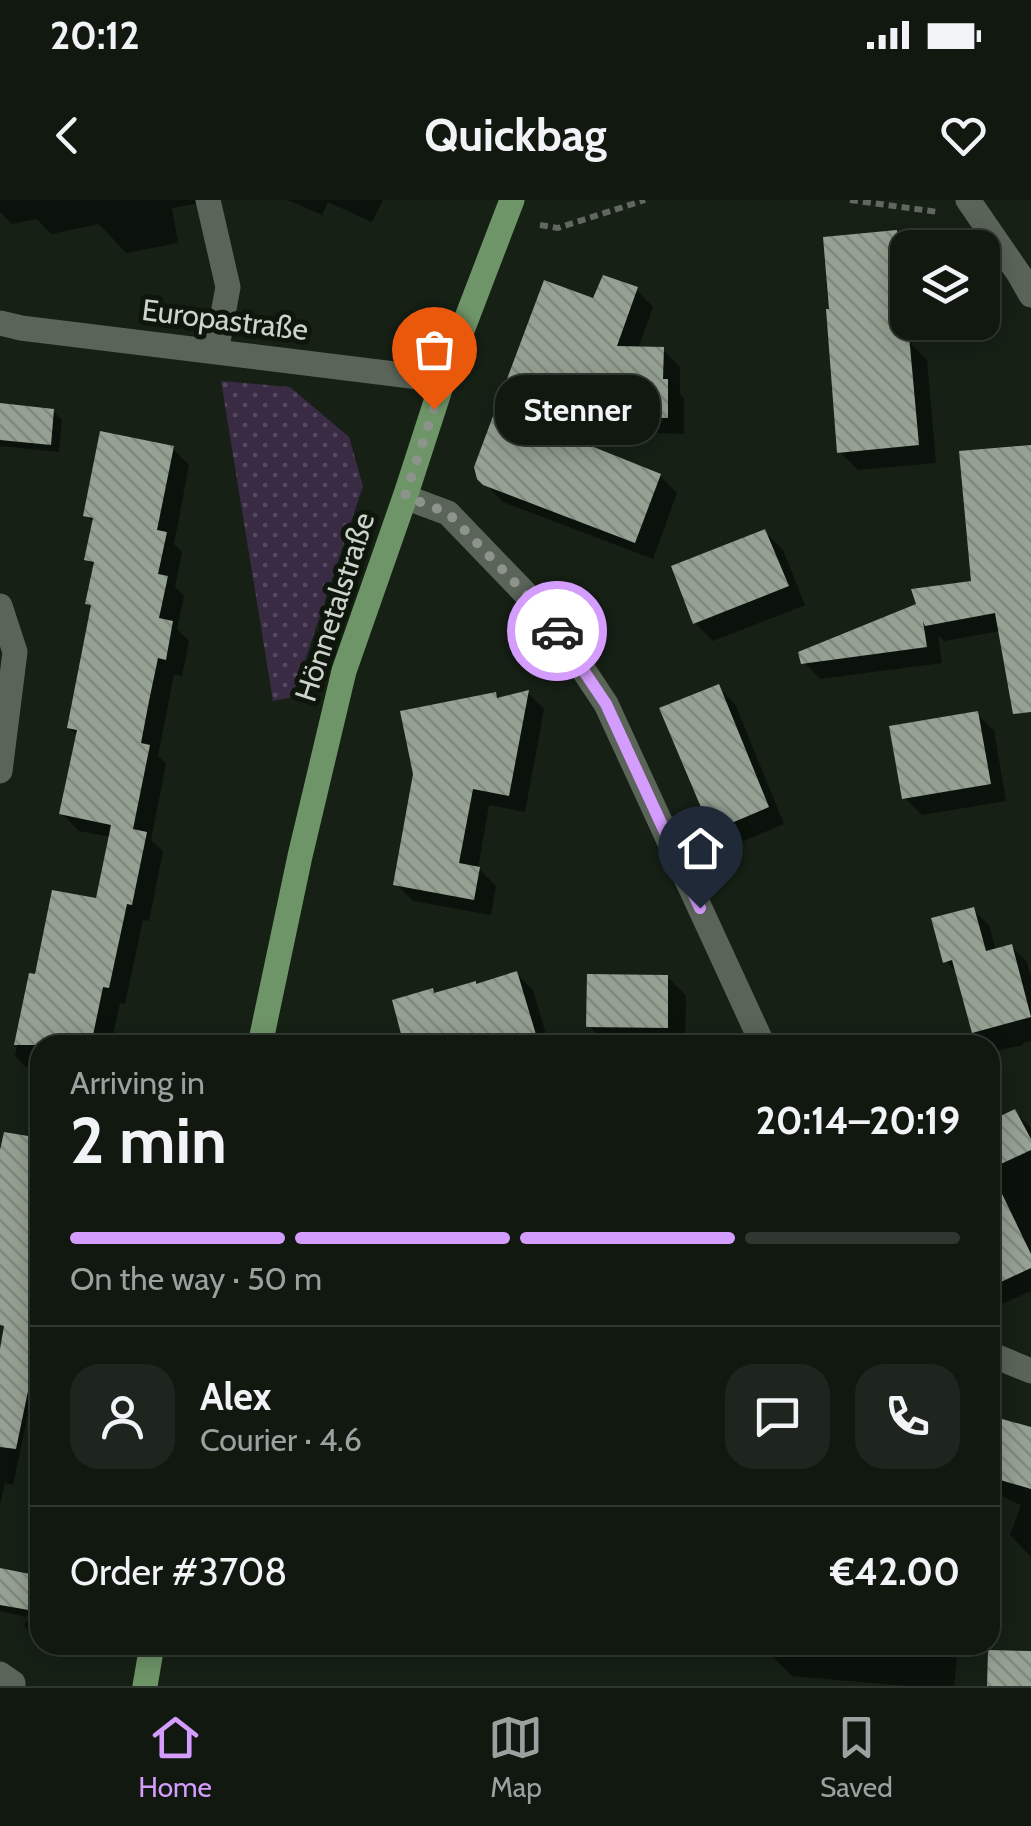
<!DOCTYPE html>
<meta charset="utf-8">
<style>
:root{--surface:#101810;--page:#1e251e;--text:#f1f3f6;--muted:#9ca09f;--line:#303730;--accent:#d49cfc}
body{margin:0;font-family:Cabin,sans-serif;background:var(--page);color:var(--text);height:100vh;display:flex;flex-direction:column;font-size:38px;white-space:nowrap}
*{box-sizing:border-box;margin:0}
p{font-size:32px;color:var(--muted)}
.icon{flex:none;width:55px;height:55px;fill:none;stroke:currentColor;stroke-width:2;stroke-linecap:round;stroke-linejoin:round}
.map{position:relative;flex:1;overflow:hidden}
.details{position:absolute;left:30px;top:835px;width:970px;height:620px;display:flex;flex-direction:column;background:var(--surface);border-radius:30px;box-shadow:0 5px 25px #0003,0 0 0 2px var(--line)}
.details>*{flex:none}
.tools{position:absolute;left:890px;top:30px;display:grid;gap:20px}
.tools a{display:grid;place-items:center;width:110px;height:110px;border-radius:20px;background:var(--surface);box-shadow:0 5px 25px #0003,0 0 0 2px var(--line);font-size:50px}
.pin{position:absolute;display:grid;place-items:center;width:85px;height:85px;color:#fff;margin:-102px -42px;border-radius:50% 50% 50% 0;rotate:-45deg;box-shadow:0 0 10px #0007}
.pin .icon{rotate:45deg}
.courier{position:absolute;display:grid;place-items:center;width:100px;height:100px;margin:-50px;border:8px solid #d49cfc;border-radius:50%;background:#fff;color:#222;box-shadow:0 2px 12px #0007}
.bubble{position:absolute;height:70px;border-radius:30px;background:var(--surface);box-shadow:0 5px 25px #0003,0 0 0 2px var(--line);font-size:32px;font-weight:700;line-height:70px;text-align:center}
.head em{font-style:normal;font-weight:700}
.head div{display:flex;flex-direction:column-reverse}
.head{display:flex;align-items:center;justify-content:space-between;height:170px;padding:0 40px}
h1{font-size:65px;font-weight:700;line-height:75px}
.bar{display:grid;grid-template-columns:repeat(4,1fr);gap:15px 10px;align-content:center;height:120px;padding:0 40px}
.bar i{height:12px;border-radius:8px;background:var(--line)}
.bar .on{background:var(--accent)}
.bar p{grid-column:span 4}
.line{display:flex;align-items:center;gap:25px;padding:0 40px;border-top:2px solid var(--line)}
.line div{flex:1}
.round{display:grid;place-items:center;flex:none;width:105px;height:105px;border-radius:30px;background:var(--page)}
.status{display:flex;justify-content:space-between;align-items:center;height:70px;padding:0 50px;background:var(--surface);direction:ltr}
.status svg{height:28px;fill:currentColor}
header{display:flex;justify-content:space-between;align-items:center;height:130px;padding:0 40px;background:var(--surface);font-size:45px;font-weight:700}
.dock{display:flex;justify-content:space-around;align-items:center;height:140px;border-top:2px solid var(--line);background:var(--surface);font-size:28px;color:var(--muted)}
.dock a{display:grid;justify-items:center;gap:5px}
.dock .on{color:var(--accent)}
.map>svg:first-child{display:block}
.grass{fill:url(#grass-dots)}
.shadow{fill:#0007}
.building{fill:url(#building-back-hatch)}
.lines{fill:none;stroke-linecap:round;stroke-linejoin:round}
.path{stroke:#60685f;stroke-width:6;stroke-dasharray:8 5;stroke-linecap:butt}
.minor{stroke:#5a6458;stroke-width:25}
.major{stroke:#6e9568;stroke-width:25}
.done{stroke:#8d948c;stroke-width:10;stroke-dasharray:0 18}
.route{stroke:#d49cfc;stroke-width:12}
.labels{text-anchor:middle;stroke-width:10;stroke-linejoin:round;paint-order:stroke}
.street-label{font-size:30px;fill:#cdd3cc;stroke:#0e160c}
</style>
<div class="status"><b>20:12</b><svg viewBox="0 0 49 12"><path d="M0 12V9h3v3zM5 12V6h3v6zM10 12V3h3v9zM15 12V0h3v12zM26 1h20v11H26zM47 4h2v5h-2z"/></svg></div>
<header><svg class="icon" aria-label="back" viewBox="0 0 24 24"><path d="M15 5l-7 7 7 7"/></svg>Quickbag<svg class="icon" aria-label="heart" viewBox="0 0 24 24"><path d="M12 20l-8-8c-3-5 5-10 8-4 3-6 11-1 8 4z"/></svg></header>
<div class="map">
<svg width="1031" height="1486" viewBox="0 0 1031 1486">
<defs>
<pattern id="grass-dots" width="8" height="8" patternUnits="userSpaceOnUse" patternTransform="scale(2.5)"><rect width="8" height="8" fill="#3a2b45"/><path d="M2 2h.1M6 6h.1" fill="none" stroke="#55495f" stroke-width="1.8" stroke-linecap="round"/></pattern>
<pattern id="building-back-hatch" width="6" height="6" patternUnits="userSpaceOnUse" patternTransform="scale(2.5)"><rect width="6" height="6" fill="#95a193"/><path d="M-1 5l2 2M0 0l6 6M5-1l2 2" fill="none" stroke="#7f887e"/></pattern>
</defs>
<rect width="100%" height="100%" fill="#162015"/>
<path class="grass" d="M 221,181 L 290,187 L 349,237 L 363,286 L 293,497 L 273,501 Z"/>
<path class="shadow" d="M 0,0 L 200,0 L 200,3 L 172,8 L 178,43 L 126,53 L 99,24 L 51,34 L 37,19 L 12,24 L 0,12 Z
M 288,0 L 383,0 L 372,22 L 328,2 L 322,15 Z
M 896,33 L 911,48 L 908,48 L 908,122 L 926,122 L 927,133 L 911,144 L 927,160 L 936,263 L 858,270 L 840,252 L 836,184 L 826,83 L 830,87 Z
M 545,83 L 594,101 L 636,90 L 653,107 L 638,149 L 663,150 L 680,167 L 680,194 L 684,198 L 684,234 L 543,229 L 660,276 L 677,293 L 653,359 L 503,302 L 479,277 Z
M 0,206 L 53,211 L 62,220 L 59,252 L 0,246 Z
M 172,248 L 189,265 L 174,344 L 182,352 L 175,387 L 184,396 L 177,429 L 189,441 L 182,476 L 174,474 L 158,556 L 166,564 L 151,640 L 163,651 L 149,721 L 143,720 L 125,804 L 120,803 L 111,845 L 40,845 L 40,875 L 32,873 L 15,856 L 31,775 L 37,776 L 98,701 L 111,637 L 79,631 L 62,614 L 78,536 L 69,528 L 93,407 L 88,403 L 95,367 L 87,359 L 94,323 L 86,315 Z
M 1031,249 L 1031,487 L 1000,431 L 944,441 L 938,435 L 942,463 L 820,479 L 804,462 L 974,383 Z
M 765,332 L 783,350 L 805,405 L 713,441 L 695,423 Z
M 718,487 L 735,504 L 784,624 L 734,645 L 717,628 L 713,618 L 705,610 Z
M 528,493 L 544,509 L 525,612 L 489,605 L 478,668 L 496,686 L 491,715 L 413,701 L 396,684 L 495,494 L 500,500 Z
M 977,514 L 994,531 L 1006,601 L 922,615 L 905,598 Z
M 973,710 L 989,725 L 996,751 L 1012,747 L 1027,762 L 1031,777 L 1031,841 L 1023,843 L 1023,845 L 991,852 L 990,845 L 985,845 L 976,836 L 959,775 L 946,761 Z
M 517,774 L 533,790 L 549,845 L 373,845 L 404,835 L 432,791 L 436,795 L 477,786 Z
M 667,777 L 686,795 L 685,845 L 607,844 L 589,826 Z
M 1015,912 L 1031,928 L 1031,1091 L 1000,1105 L 990,1095 L 990,924 Z
M 40,941 L 40,1202 L 31,1200 L 13,1285 L 5,1283 L 0,1305 L 0,1159 L 8,1120 L 0,1119 L 0,963 Z
M 990,1218 L 1031,1230 L 1031,1357 L 1010,1335 L 1021,1305 L 990,1291 Z
M 0,1371 L 35,1384 L 27,1417 L 0,1411 Z
M 40,1400 L 40,1436 L 32,1434 L 24,1426 Z
M 769,1445 L 958,1445 L 954,1486 L 907,1486 L 792,1476 L 769,1453 Z"/>
<path class="building" d="M 897,30 L 900,64 L 908,63 L 908,135 L 909,135 L 919,245 L 837,253 L 826,109 L 829,109 L 823,37 Z
M 603,75 L 638,87 L 617,146 L 664,147 L 663,179 L 668,179 L 668,218 L 506,212 L 661,274 L 635,343 L 483,285 L 477,279 L 474,267 L 544,80 L 593,98 Z
M 0,203 L 54,209 L 51,245 L 0,240 Z
M 100,231 L 174,246 L 157,330 L 167,332 L 158,374 L 168,376 L 159,418 L 173,421 L 166,460 L 158,458 L 149,501 L 141,543 L 150,545 L 133,629 L 147,632 L 132,705 L 127,704 L 109,788 L 103,787 L 91,845 L 14,845 L 29,773 L 35,774 L 52,690 L 96,698 L 111,625 L 59,614 L 77,530 L 67,528 L 91,405 L 85,404 L 94,362 L 84,360 L 93,318 L 83,316 Z
M 1031,245 L 1031,512 L 1013,514 L 995,413 L 925,426 L 923,421 L 927,447 L 801,464 L 798,452 L 916,404 L 911,389 L 971,381 L 959,251 Z
M 765,329 L 789,386 L 693,424 L 671,366 Z
M 719,484 L 769,607 L 715,630 L 707,610 L 703,612 L 659,508 Z
M 529,490 L 509,596 L 473,589 L 459,663 L 480,667 L 474,700 L 393,685 L 413,574 L 400,511 L 496,492 L 497,498 Z
M 978,511 L 991,584 L 902,599 L 889,526 Z
M 974,707 L 986,751 L 1012,744 L 1031,817 L 972,833 L 952,760 L 943,763 L 931,718 Z
M 517,771 L 537,838 L 513,845 L 404,845 L 392,800 L 433,788 L 434,793 L 476,781 L 476,784 Z
M 587,774 L 668,775 L 668,828 L 586,827 Z
M 1015,909 L 1031,939 L 1031,950 L 990,969 L 990,921 Z
M 4,932 L 40,938 L 40,1133 L 16,1249 L 0,1247 L 0,1149 L 4,1126 L 0,1125 L 0,950 Z
M 990,969 L 1031,1054 L 1031,1068 L 990,1087 Z
M 1002,1219 L 1031,1227 L 1031,1289 L 990,1277 L 990,1258 Z
M 0,1368 L 40,1376 L 40,1412 L 0,1405 Z
M 988,1450 L 1031,1451 L 1031,1486 L 987,1486 Z"/>
<g class="lines">
<path class="path" d="M 850,0 L 938,12
M 540,25 L 558,28 L 645,0"/>
<path class="minor" d="M 208,0 L 228,87 L 216,152
M 968,0 L 1019,74 L 1031,95
M 0,123 L 21,128 L 443,180
M 405,297 L 448,313 L 549,418 L 606,504 L 763,845
M 0,406 L 15,452 L 0,571
M 990,1154 L 1031,1171
M 0,1474 L 13,1483"/>
<path class="major" d="M 260,845 L 300,656 L 344,471 L 405,297 L 443,180 L 512,0
M 145,1486 L 152,1445"/>
</g>
<g class="lines">
<path class="done" d="M 434,209 L 405,296 L 448,313 L 549,418 L 557,431"/>
<path class="route" d="M 557,431 L 606,504 L 700,708"/>
</g>
<g class="labels">
<g class="street-label">
<text transform="translate(225 120) rotate(7)" y="10">Europastraße</text>
<text transform="translate(335 407) rotate(-72)" y="10">Hönnetalstraße</text>
</g>
</g>
</svg>
<div class="tools">
<a><svg class="icon" aria-label="layers" viewBox="0 0 24 24"><path d="M12 4l9 5-9 5-9-5zM3 14l9 5 9-5"/></svg></a>
</div>
<div class="pin" style="left:434px;top:209px;background:#ea580c"><svg class="icon" aria-label="bag" viewBox="0 0 24 24"><path d="M5 8h14l-1 12H6zM9 8a3 3 0 0 1 6 0"/></svg></div>
<div class="pin" style="left:700px;top:708px;background:#1f2937"><svg class="icon" aria-label="home" viewBox="0 0 24 24"><path d="M3 11l9-7 9 7M6 9v11h12V9"/></svg></div>
<div class="courier" style="left:557px;top:431px"><svg class="icon" aria-label="car" viewBox="0 0 24 24"><path d="M5 17H2v-5l4-1 3-4h7l3 4 3 1v5h-3M9 17h6M6 11h13"/><circle cx="7" cy="17" r="2"/><circle cx="17" cy="17" r="2"/></svg></div>
<div class="bubble" style="left:495px;top:175px;width:165px">Stenner</div>
<section class="details">
<div class="head"><div><h1>2 min</h1><p>Arriving in</p></div><em>20:14–20:19</em></div>
<div class="bar"><i class="on"></i><i class="on"></i><i class="on"></i><i></i><p>On the way · 50 m</p></div>
<div class="line" style="height:180px"><a class="round"><svg class="icon" aria-label="person" viewBox="0 0 24 24"><circle cx="12" cy="8" r="4"/><path d="M4 21q1-7 8-7t8 7"/></svg></a><div><b>Alex</b><p>Courier · 4.6</p></div><a class="round"><svg class="icon" aria-label="chat" viewBox="0 0 24 24"><path d="M4 5h16v11H9l-5 4z"/></svg></a><a class="round"><svg class="icon" aria-label="phone" viewBox="0 0 24 24"><path d="M5 4h4l2 5-3 2q2 4 5 5l2-3 5 2v4C11 20 4 13 5 4z"/></svg></a></div>
<div class="line" style="height:130px"><div>Order #3708</div><b>€42.00</b></div>
</section>
</div>
<nav class="dock">
<a class="on"><svg class="icon" aria-label="home" viewBox="0 0 24 24"><path d="M3 11l9-7 9 7M6 9v11h12V9"/></svg>Home</a>
<a><svg class="icon" aria-label="map" viewBox="0 0 24 24"><path d="M3 6l6-2 6 2 6-2v14l-6 2-6-2-6 2zM9 4v14M15 6v14"/></svg>Map</a>
<a><svg class="icon" aria-label="saved" viewBox="0 0 24 24"><path d="M7 4h10v16l-5-4-5 4z"/></svg>Saved</a>
</nav>
